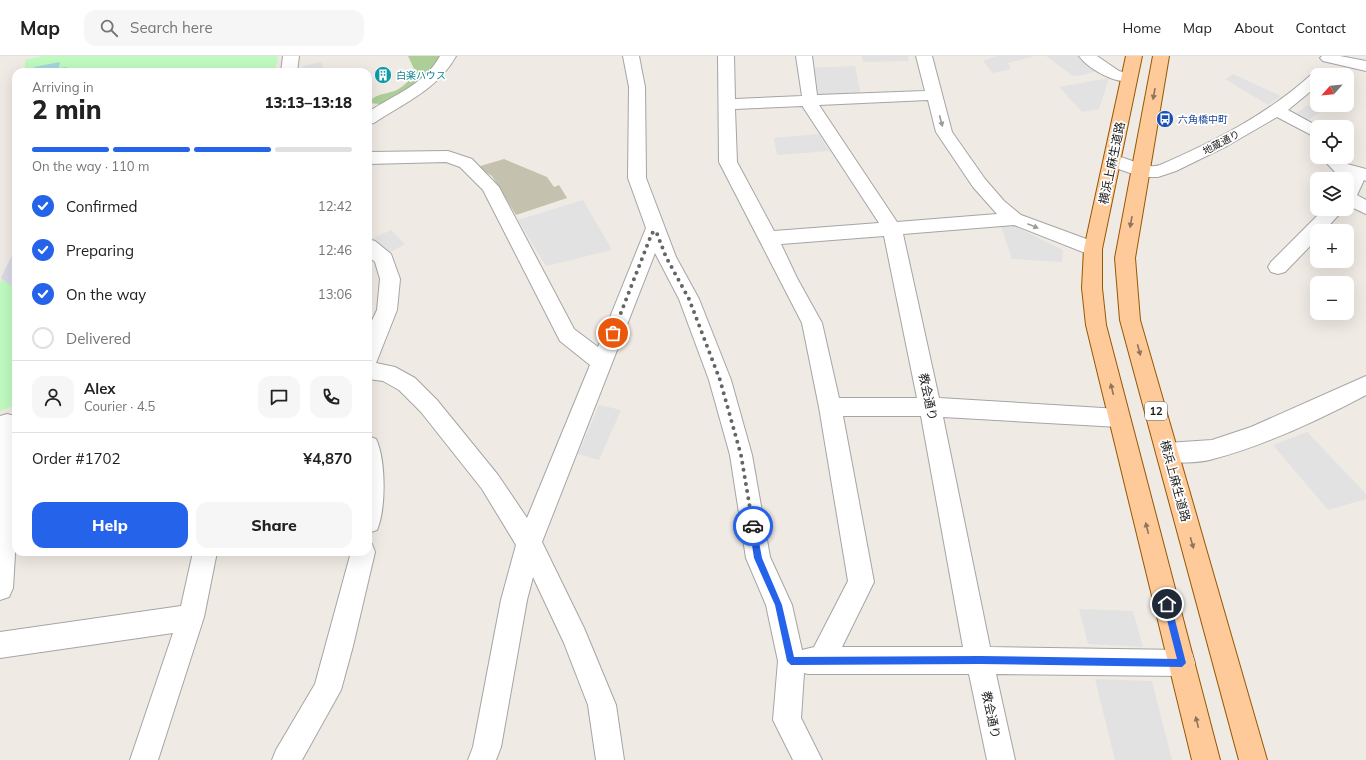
<!DOCTYPE html>
<meta charset="utf-8">
<style>
:root{--surface:#fff;--page:#f6f6f6;--text:#222;--muted:#767676;--line:#e0e0e0;--accent:#2563eb}
body{margin:0;font-family:Mulish,"Noto Sans JP",sans-serif;background:var(--page);color:var(--text);height:100vh;display:flex;flex-direction:column;font-size:15px;white-space:nowrap}
*{box-sizing:border-box;margin:0}
p{font-size:13px;color:var(--muted)}
.icon{flex:none;width:22px;height:22px;fill:none;stroke:currentColor;stroke-width:2;stroke-linecap:round;stroke-linejoin:round}
.map{position:relative;flex:1;overflow:hidden}
.panel{position:absolute;left:12px;top:12px;width:360px;height:488px;display:flex;flex-direction:column;background:var(--surface);border-radius:12px;box-shadow:0 4px 16px #0002}
.panel>*{flex:none}
.needle{width:26px;rotate:243deg}
.tools{position:absolute;left:1310px;top:12px;display:grid;gap:8px}
.tools a{display:grid;place-items:center;width:44px;height:44px;border-radius:8px;background:var(--surface);box-shadow:0 4px 16px #0002;font-size:20px}
.pin{position:absolute;display:grid;place-items:center;width:34px;height:34px;color:#fff;margin:-17px;border:2px solid #fff;border-radius:50%;box-shadow:0 1px 4px #0007}
.courier{position:absolute;display:grid;place-items:center;width:40px;height:40px;margin:-20px;border:3px solid #2563eb;border-radius:50%;background:#fff;color:#222;box-shadow:0 1px 5px #0007}
.head em{font-style:normal;font-weight:800}
.head div{display:flex;flex-direction:column-reverse}
.head{display:flex;align-items:center;justify-content:space-between;height:68px;padding:0 20px}
h1{font-size:26px;font-weight:800;line-height:30px}
.bar{display:grid;grid-template-columns:repeat(4,1fr);gap:6px 4px;align-content:center;height:48px;padding:0 20px}
.bar i{height:5px;border-radius:3px;background:var(--line)}
.bar .selected{background:var(--accent)}
.bar p{grid-column:span 4}
.line{display:flex;align-items:center;gap:10px;padding:0 20px;border-top:1px solid var(--line)}
.line div{flex:1}
.round{display:grid;place-items:center;flex:none;width:42px;height:42px;border-radius:12px;background:var(--page)}
ol{padding:0 20px;list-style:none}
li{display:flex;align-items:center;gap:12px;height:44px}
li p{margin-inline-start:auto}
li .icon{padding:4px;border-radius:50%;background:var(--accent);color:#fff;stroke-width:4}
li:last-child{color:var(--muted)}
li i{width:22px;height:22px;border:2px solid var(--line);border-radius:50%}
.button{display:flex;gap:8px;margin-top:auto;padding:8px 20px}
.button a{flex:1;height:46px;border-radius:12px;background:var(--accent);color:#fff;font-size:16px;font-weight:800;line-height:46px;text-align:center}
.button a+a{background:var(--page);color:var(--text)}
header{display:flex;align-items:center;gap:24px;box-sizing:border-box;height:56px;padding:0 20px;background:var(--surface);border-bottom:1px solid var(--line)}
header strong{font-size:19px}
nav{display:flex;gap:22px;margin-inline-start:auto;font-size:14px}
.search{width:280px;height:36px;background:var(--page);display:flex;align-items:center;gap:10px;box-sizing:border-box;padding:0 14px;border-radius:12px;color:var(--muted);font-size:15px}
.map>svg:first-child{display:block}
.construction{fill:#c4c2af}
.forest{fill:#adcf97}
.park{fill:#bffabf}
.parking{fill:#e2e2e2}
.plaza{fill:#d8d9e5}
.water{fill:#a3d6de}
.lines{fill:none;stroke-linecap:round;stroke-linejoin:round}
.minor-casing{stroke:#a5a5a5;stroke-width:2}
.primary-casing{stroke:#975800;stroke-width:2}
.minor{fill:#fff;fill-rule:evenodd}
.primary{fill:#feca9a;fill-rule:evenodd}
.oneway{fill:#8e745c}
.oneway2{fill:#9a9a9a}
.route{fill:#2563eb}
.done{stroke:#676563;stroke-width:4;stroke-dasharray:0 7.2}
.labels{text-anchor:middle;stroke-width:3.5;stroke-linejoin:round;paint-order:stroke}
.far-culture-label{font-size:10px;fill:#0d838f;stroke:#fff;text-anchor:start}
.far-transit-label{font-size:10px;fill:#164399;stroke:#fff;text-anchor:start}
.far-street-label{font-size:10px;fill:#1e1e1e;stroke:#fff}
.shield{fill:#fff;stroke:#626262;stroke-width:1}
.shield-label{font-size:11px;font-weight:bold;fill:#1e1e1e}
.street-label{font-size:12px;fill:#1e1e1e;stroke:#fff}
</style>
<header>
<strong>Map</strong>
<div class="search"><svg class="icon" aria-label="search" viewBox="0 0 24 24"><circle cx="10" cy="10" r="6"/><path d="M15 15l6 6"/></svg>Search here</div>
<nav><a>Home</a><a>Map</a><a>About</a><a>Contact</a></nav>
</header>
<div class="map">
<svg width="1366" height="704" viewBox="0 0 1366 704">
<rect width="100%" height="100%" fill="#efeae3"/>
<path class="construction" d="M 504,103 L 547,121 L 554,131 L 559,129 L 567,142 L 516,159 L 492,120 L 477,111 Z"/>
<path class="forest" d="M 408,0 L 444,0 L 420,25 L 381,48 L 368,47 C 376,36 390,39 400,32 C 407,28 411,21 415,15 Z"/>
<path class="park" d="M 43,0 L 277,0 L 278,4 L 273,16 L 25,16 L 25,4 Z
M 16,195 L 16,349 L 0,355 L 0,228 Z"/>
<path class="parking" d="M 862,0 L 908,0 L 909,5 L 863,6 Z
M 997,0 L 1034,0 L 1008,7 L 1011,13 L 993,17 L 983,5 Z
M 1046,0 L 1079,0 L 1099,14 L 1084,19 L 1073,20 Z
M 321,6 L 325,16 L 306,16 L 303,10 Z
M 855,10 L 861,40 L 813,43 L 809,12 Z
M 1233,18 L 1281,40 L 1268,49 L 1225,23 Z
M 1109,22 L 1099,53 L 1082,56 L 1059,31 Z
M 1308,49 L 1322,55 L 1306,66 L 1293,60 Z
M 819,78 L 829,95 L 777,99 L 774,82 Z
M 583,144 L 612,194 L 546,210 L 518,164 Z
M 1001,170 L 1014,170 L 1063,194 L 1062,206 L 1012,203 Z
M 391,174 L 405,188 L 389,197 L 372,183 Z
M 599,349 L 621,354 L 599,404 L 578,398 Z
M 1307,376 L 1366,438 L 1366,443 L 1328,454 L 1273,389 Z
M 1079,553 L 1133,555 L 1143,591 L 1088,588 Z
M 1095,623 L 1152,625 L 1172,704 L 1115,704 Z"/>
<path class="plaza" d="M 16,191 L 16,230 L 10,229 L 1,222 Z"/>
<path class="water" d="M 60,6 L 59,12 L 67,11 L 67,16 L 33,16 L 34,11 Z"/>
<g class="lines">
<defs>
<path id="minor" d="M 283,0 L 299,0 L 297,16 L 281,16 Z
M 440,0 L 456,0 C 438,33 404,47 374,67 L 368,68 L 368,56 C 394,39 425,28 440,0 Z
M 623,0 L 639,0 L 645,31 L 646,122 L 676,201 L 699,243 L 731,324 L 752,399 L 770,501 L 792,549 L 802,594 L 814,591 L 848,525 L 819,351 L 802,267 L 719,106 L 718,0 L 734,0 L 735,43 L 802,40 L 796,0 L 812,0 L 817,39 L 925,35 L 916,0 L 932,0 L 952,76 L 985,123 L 1004,145 L 1021,159 L 1100,188 L 1102,193 L 1100,198 L 1093,200 L 1014,169 L 903,178 L 939,342 L 1119,353 L 1127,355 L 1130,362 L 1127,369 L 1119,371 L 943,361 L 990,591 L 1182,594 L 1192,597 L 1195,607 L 1192,617 L 1182,620 L 996,618 L 1015,704 L 987,704 L 969,618 L 808,618 L 804,617 L 801,662 L 822,704 L 793,704 L 773,664 L 778,605 L 766,549 L 746,502 L 730,399 L 709,324 L 679,243 L 655,197 L 542,486 L 584,572 L 616,649 L 624,704 L 596,704 L 588,649 L 564,587 L 533,521 L 527,544 L 501,691 L 496,704 L 468,704 L 473,691 L 501,544 L 516,489 L 482,433 L 421,356 L 399,334 L 383,325 L 368,323 L 368,273 L 377,254 L 380,223 L 375,206 L 368,200 L 368,183 L 375,185 L 391,198 L 400,223 L 397,254 L 376,307 L 395,311 L 415,322 L 437,344 L 498,419 L 527,462 L 590,309 L 560,285 L 483,134 L 460,111 L 446,106 L 368,108 L 368,96 L 448,95 L 472,103 L 499,131 L 574,273 L 598,291 L 646,172 L 628,122 L 629,31 ZM 928,44 L 936,76 L 973,131 L 997,158 L 897,166 L 819,49 ZM 803,50 L 803,51 L 879,167 L 774,175 L 737,106 L 735,53 ZM 884,180 L 917,342 L 839,342 L 822,267 L 797,222 L 781,188 ZM 843,360 L 921,360 L 963,591 L 842,591 L 874,526 Z
M 1079,0 L 1097,0 L 1119,15 L 1134,19 L 1137,22 L 1134,25 C 1118,29 1089,14 1079,0 Z
M 1322,0 L 1340,0 L 1366,5 L 1366,15 L 1323,5 L 1320,2 Z
M 1317,16 L 1323,19 L 1317,19 L 1317,30 L 1288,54 L 1319,71 L 1317,71 L 1317,82 L 1277,61 L 1227,90 L 1176,115 L 1158,121 L 1149,121 L 1133,118 L 1107,109 L 1104,105 L 1107,101 C 1125,96 1142,115 1160,109 C 1215,85 1268,58 1312,18 Z
M 1321,101 L 1340,101 L 1347,108 L 1366,113 L 1366,125 L 1364,124 L 1357,139 L 1366,144 L 1366,158 L 1347,149 L 1347,123 L 1348,120 L 1335,116 Z
M 1324,153 L 1344,153 L 1324,175 L 1317,175 L 1317,183 L 1285,216 L 1278,218 L 1271,216 L 1268,211 L 1271,206 Z
M 1366,320 L 1366,339 C 1319,364 1265,389 1213,403 C 1201,407 1171,408 1159,404 L 1156,397 L 1159,390 L 1167,387 L 1212,384 L 1251,371 Z
M 7,358 L 15,360 L 16,363 L 16,482 L 13,532 L 9,541 L 0,544 L 0,360 Z
M 368,380 L 376,383 C 386,404 386,453 377,474 L 368,477 Z
M 368,486 L 372,488 L 375,496 L 353,590 L 341,634 L 302,704 L 272,704 L 276,694 L 315,628 L 351,496 L 368,496 Z
M 193,496 L 217,496 L 204,561 L 158,704 L 130,704 L 173,577 L 0,602 L 0,576 L 181,550 Z"/>
<path id="primary" d="M 1126,0 L 1142,0 L 1102,193 L 1102,232 L 1106,269 L 1220,704 L 1192,704 L 1086,269 L 1082,232 L 1084,193 Z
M 1153,0 L 1169,0 L 1135,202 L 1140,264 L 1267,704 L 1239,704 L 1120,264 L 1115,202 Z"/>
</defs>
<use href="#minor" class="minor-casing"/>
<use href="#primary" class="primary-casing"/>
<use href="#minor" class="minor"/>
<use href="#primary" class="primary"/>
</g>
<defs><path id="oneway-solid" d="M-6-.8H1V-3.2L6.5 0L1 3.2V.8H-6Z"/></defs>
<g class="oneway">
<use href="#oneway-solid" transform="translate(1154 38) rotate(100)"/>
<use href="#oneway-solid" transform="translate(1131 166) rotate(100)"/>
<use href="#oneway-solid" transform="translate(1139 294) rotate(75)"/>
<use href="#oneway-solid" transform="translate(1112 333) rotate(-104)"/>
<use href="#oneway-solid" transform="translate(1147 472) rotate(-104)"/>
<use href="#oneway-solid" transform="translate(1192 487) rotate(74)"/>
<use href="#oneway-solid" transform="translate(1197 666) rotate(-104)"/>
</g>
<g class="oneway2">
<use href="#oneway-solid" transform="translate(941 65) rotate(75)"/>
<use href="#oneway-solid" transform="translate(1033 170) rotate(22)"/>
</g>
<path class="route" d="M 753,467 L 756,470 L 762,502 L 782,549 L 794,601 L 980,600 L 1177,603 L 1163,548 L 1167,544 L 1171,548 L 1186,607 L 1182,611 L 980,608 L 791,609 L 787,605 L 775,549 L 754,502 L 749,470 Z"/>
<g class="lines">
<path class="done" d="M 613,277 L 652,177 L 656,175 L 666,201 L 689,243 L 720,324 L 741,399 L 753,470"/>
</g>
<defs>
<symbol id="building-disc" viewBox="-11 -11 22 22"><circle r="9.5" fill="#0f9aa8" stroke="#fff"/><path d="M-4-6H4V6H1V3H-1V6H-4ZM-2.5-4.3h1.7v1.8h-1.7ZM.8-4.3h1.7v1.8H.8ZM-2.5-1h1.7V.8h-1.7ZM.8-1h1.7V.8H.8Z" fill="#fff"/></symbol>
<symbol id="bus-disc" viewBox="-11 -11 22 22"><circle r="9.5" fill="#1a4fb4" stroke="#fff"/><path d="M-5-6H5V4H4V6H2V4H-2V6H-4V4H-5ZM-3.5-4V0h7V-4ZM-3.5 1.2v1.5H-2V1.2ZM2 1.2v1.5H3.5V1.2Z" fill="#fff"/></symbol>
</defs>
<g fill-rule="evenodd">
<use href="#building-disc" x="373" y="9" width="20" height="20"/>
<use href="#bus-disc" x="1155" y="53" width="20" height="20"/>
</g>
<g class="labels">
<g class="far-culture-label">
<text x="396" y="23">白楽ハウス</text>
</g>
<g class="far-transit-label">
<text x="1178" y="67">六角橋中町</text>
</g>
<g class="far-street-label">
<text transform="translate(1221 86) rotate(-28)" y="4">地蔵通り</text>
</g>
<rect class="shield" x="1145" y="346" width="22" height="18" rx="3"/>
<g class="shield-label">
<text x="1156" y="359">12</text>
</g>
<g class="street-label">
<text transform="translate(1112 107) rotate(-78)" y="4">横浜上麻生道路</text>
<text transform="translate(928 341) rotate(78)" y="4">教会通り</text>
<text transform="translate(1175 425) rotate(75)" y="4">横浜上麻生道路</text>
<text transform="translate(991 659) rotate(78)" y="4">教会通り</text>
</g>
</g>
</svg>
<div class="tools">
<a><svg class="needle" viewBox="-14 -14 28 28"><path d="M0-13l5 13h-10z" fill="#e53935"/><path d="M0 13l5-13h-10z" fill="#767676"/></svg></a>
<a><svg class="icon" aria-label="locate" viewBox="0 0 24 24"><circle cx="12" cy="12" r="6"/><path d="M12 2v4M12 18v4M2 12h4M18 12h4"/></svg></a>
<a><svg class="icon" aria-label="layers" viewBox="0 0 24 24"><path d="M12 4l9 5-9 5-9-5zM3 14l9 5 9-5"/></svg></a>
<a>+</a>
<a>−</a>
</div>
<div class="pin" style="left:613px;top:277px;background:#ea580c"><svg class="icon" aria-label="bag" viewBox="0 0 24 24"><path d="M5 8h14l-1 12H6zM9 8a3 3 0 0 1 6 0"/></svg></div>
<div class="pin" style="left:1167px;top:548px;background:#1f2937"><svg class="icon" aria-label="home" viewBox="0 0 24 24"><path d="M3 11l9-7 9 7M6 9v11h12V9"/></svg></div>
<div class="courier" style="left:753px;top:470px"><svg class="icon" aria-label="car" viewBox="0 0 24 24"><path d="M5 17H2v-5l4-1 3-4h7l3 4 3 1v5h-3M9 17h6M6 11h13"/><circle cx="7" cy="17" r="2"/><circle cx="17" cy="17" r="2"/></svg></div>
<section class="panel">
<div class="head"><div><h1>2 min</h1><p>Arriving in</p></div><em>13:13–13:18</em></div>
<div class="bar"><i class="selected"></i><i class="selected"></i><i class="selected"></i><i></i><p>On the way · 110 m</p></div>
<ol>
<li><svg class="icon" aria-label="check" viewBox="0 0 24 24"><path d="M5 12l5 5 9-10"/></svg>Confirmed<p>12:42</p></li>
<li><svg class="icon" aria-label="check" viewBox="0 0 24 24"><path d="M5 12l5 5 9-10"/></svg>Preparing<p>12:46</p></li>
<li><svg class="icon" aria-label="check" viewBox="0 0 24 24"><path d="M5 12l5 5 9-10"/></svg>On the way<p>13:06</p></li>
<li><i></i>Delivered</li>
</ol>
<div class="line" style="height:72px"><a class="round"><svg class="icon" aria-label="person" viewBox="0 0 24 24"><circle cx="12" cy="8" r="4"/><path d="M4 21q1-7 8-7t8 7"/></svg></a><div><b>Alex</b><p>Courier · 4.5</p></div><a class="round"><svg class="icon" aria-label="chat" viewBox="0 0 24 24"><path d="M4 5h16v11H9l-5 4z"/></svg></a><a class="round"><svg class="icon" aria-label="phone" viewBox="0 0 24 24"><path d="M5 4h4l2 5-3 2q2 4 5 5l2-3 5 2v4C11 20 4 13 5 4z"/></svg></a></div>
<div class="line" style="height:52px"><div>Order #1702</div><b>¥4,870</b></div>
<div class="button"><a>Help</a><a>Share</a></div>
</section>
</div>
